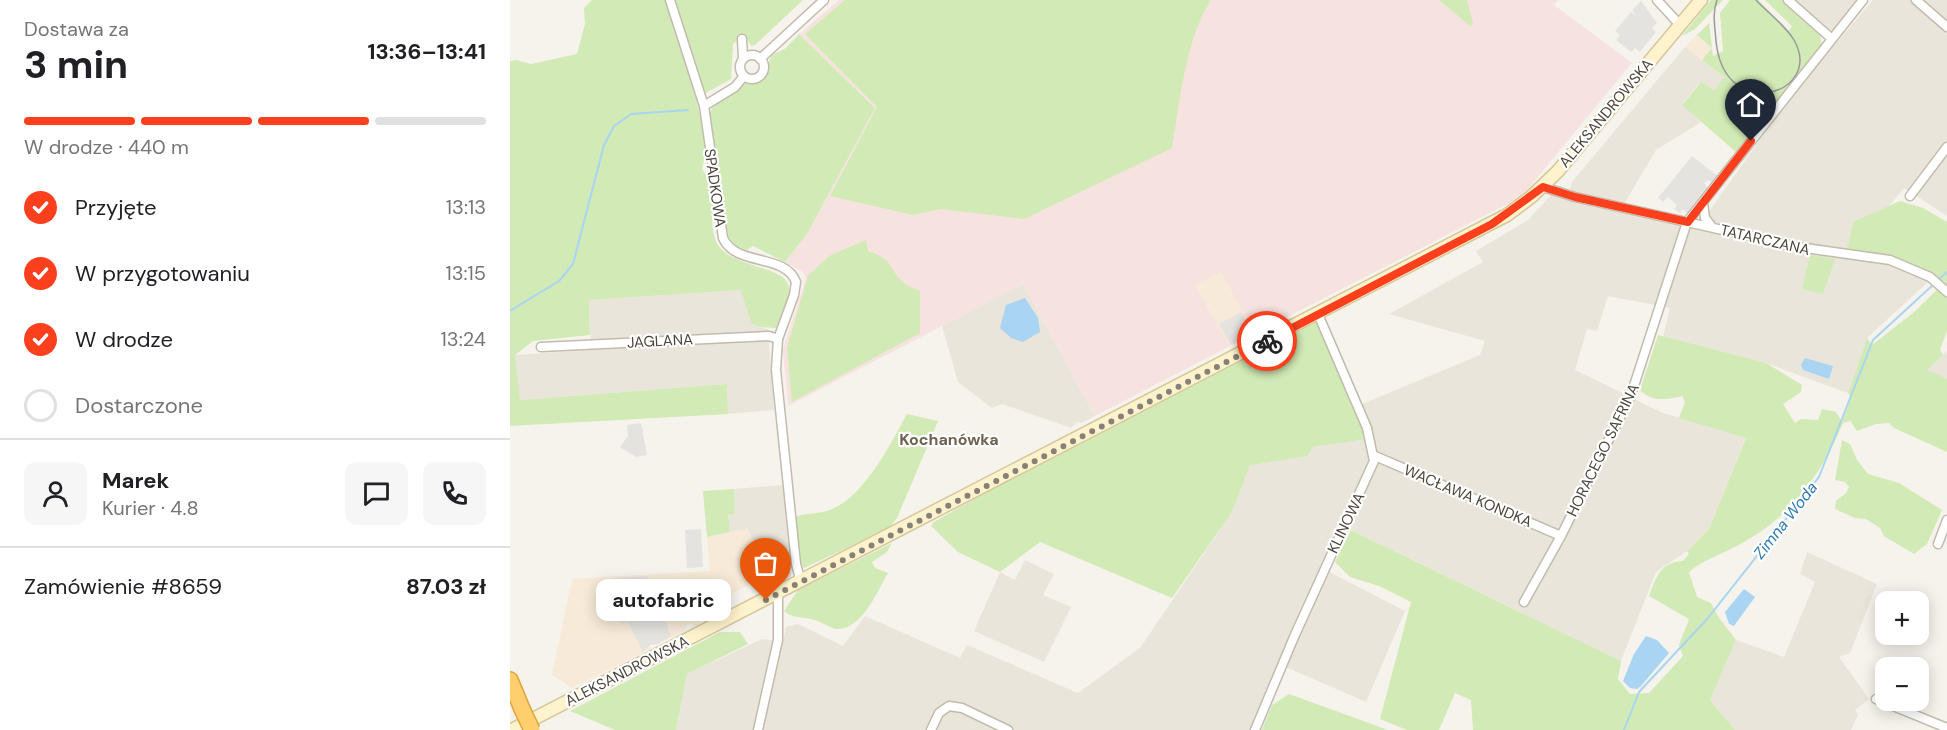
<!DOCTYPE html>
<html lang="pl">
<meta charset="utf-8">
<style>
:root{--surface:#fff;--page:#f6f6f6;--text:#202124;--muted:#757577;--line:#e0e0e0;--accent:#fc3f1d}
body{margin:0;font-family:"DM Sans",sans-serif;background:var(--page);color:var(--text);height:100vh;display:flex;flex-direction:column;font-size:22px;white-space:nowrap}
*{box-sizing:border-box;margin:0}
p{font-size:20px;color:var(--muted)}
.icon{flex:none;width:33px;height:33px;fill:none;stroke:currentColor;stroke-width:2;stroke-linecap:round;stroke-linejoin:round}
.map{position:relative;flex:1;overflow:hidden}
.drawer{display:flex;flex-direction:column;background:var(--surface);width:510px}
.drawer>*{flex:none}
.controls{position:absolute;left:1365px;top:591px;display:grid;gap:12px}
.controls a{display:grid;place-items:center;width:54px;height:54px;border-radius:12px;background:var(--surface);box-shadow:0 3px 15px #0003;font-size:30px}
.pin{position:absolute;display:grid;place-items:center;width:51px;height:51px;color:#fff;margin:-62px -26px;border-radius:50% 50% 50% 0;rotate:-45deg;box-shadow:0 0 6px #0007}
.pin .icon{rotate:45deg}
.courier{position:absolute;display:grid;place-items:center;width:60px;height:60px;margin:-30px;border:4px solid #fc3f1d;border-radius:50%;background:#fff;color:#222;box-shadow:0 2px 8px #0007}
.bubble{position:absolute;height:42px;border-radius:12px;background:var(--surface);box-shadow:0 3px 15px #0003;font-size:20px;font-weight:700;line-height:42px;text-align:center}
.head em{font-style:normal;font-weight:700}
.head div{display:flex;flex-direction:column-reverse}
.head{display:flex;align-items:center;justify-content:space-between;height:102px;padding:0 24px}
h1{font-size:39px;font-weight:700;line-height:45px}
.bar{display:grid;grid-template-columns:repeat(4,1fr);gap:9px 6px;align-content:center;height:72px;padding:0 24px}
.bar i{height:8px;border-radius:4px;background:var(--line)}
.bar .on{background:var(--accent)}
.bar p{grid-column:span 4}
.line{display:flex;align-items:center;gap:15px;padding:0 24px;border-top:2px solid var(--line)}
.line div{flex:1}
.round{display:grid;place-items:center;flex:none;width:63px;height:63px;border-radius:12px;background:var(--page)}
ol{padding:0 24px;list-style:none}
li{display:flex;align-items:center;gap:18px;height:66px}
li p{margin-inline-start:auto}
li .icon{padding:6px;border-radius:50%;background:var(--accent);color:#fff;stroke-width:4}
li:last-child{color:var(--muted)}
li i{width:33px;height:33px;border:3px solid var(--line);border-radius:50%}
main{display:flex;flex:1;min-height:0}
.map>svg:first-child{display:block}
.residential{fill:#eae5da}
.commercial{fill:#f7ead8}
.medical{fill:#f6e3e0}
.green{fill:#d2eab5}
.parking{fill:#e5e3e0}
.water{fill:#a9d4f2}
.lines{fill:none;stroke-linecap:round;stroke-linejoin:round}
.stream{stroke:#a9d4f2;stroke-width:2}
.minor-casing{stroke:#c2bbae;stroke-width:11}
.secondary-casing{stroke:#d6c79b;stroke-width:15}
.motorway-casing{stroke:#e0a43c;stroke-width:18}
.minor{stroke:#fff;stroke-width:8}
.secondary{stroke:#fff3cd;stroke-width:12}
.motorway{stroke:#ffcf6e;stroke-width:15}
.tram{stroke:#9a9a9a;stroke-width:1.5}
.motorway-bridge-casing{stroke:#e0a43c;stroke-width:18;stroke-linecap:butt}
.motorway-bridge{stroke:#ffcf6e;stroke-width:15}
.done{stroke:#878178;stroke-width:6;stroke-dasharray:0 10.8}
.route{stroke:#fc3f1d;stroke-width:8}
.labels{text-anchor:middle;stroke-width:4.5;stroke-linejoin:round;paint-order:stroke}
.street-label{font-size:15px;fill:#4b4439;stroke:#fff}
.neighbourhood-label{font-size:16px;font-weight:bold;fill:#6e6250;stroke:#fff}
.water-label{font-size:16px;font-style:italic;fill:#2e7ab2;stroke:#fff}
</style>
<main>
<section class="drawer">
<div class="head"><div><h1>3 min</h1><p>Dostawa za</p></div><em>13:36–13:41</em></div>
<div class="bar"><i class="on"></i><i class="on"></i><i class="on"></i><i></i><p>W drodze · 440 m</p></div>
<ol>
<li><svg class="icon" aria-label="check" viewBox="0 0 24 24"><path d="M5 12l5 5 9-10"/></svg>Przyjęte<p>13:13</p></li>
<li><svg class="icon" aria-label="check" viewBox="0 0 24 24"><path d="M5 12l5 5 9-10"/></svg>W przygotowaniu<p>13:15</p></li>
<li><svg class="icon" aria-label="check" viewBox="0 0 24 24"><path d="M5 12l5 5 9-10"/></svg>W drodze<p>13:24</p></li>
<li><i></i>Dostarczone</li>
</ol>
<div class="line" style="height:108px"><a class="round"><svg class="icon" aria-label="person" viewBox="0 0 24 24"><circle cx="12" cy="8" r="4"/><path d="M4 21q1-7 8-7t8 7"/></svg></a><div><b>Marek</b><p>Kurier · 4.8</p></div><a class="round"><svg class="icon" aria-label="chat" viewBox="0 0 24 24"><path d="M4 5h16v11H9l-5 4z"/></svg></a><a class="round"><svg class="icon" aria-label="phone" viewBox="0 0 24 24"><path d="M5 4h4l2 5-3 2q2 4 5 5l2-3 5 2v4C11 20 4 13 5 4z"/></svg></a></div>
<div class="line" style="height:78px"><div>Zamówienie #8659</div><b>87.03 zł</b></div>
</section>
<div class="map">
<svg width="1437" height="730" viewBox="0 0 1437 730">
<rect width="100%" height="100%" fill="#f6f3ec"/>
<path class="residential" d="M 1281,0 L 1347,0 L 1321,33 Z
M 1363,0 L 1437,0 L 1437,216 L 1394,188 L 1377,209 L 1343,222 L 1372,262 L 1398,270 L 1419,281 L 1357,338 L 1338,393 L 1256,363 L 1153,337 L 1160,308 L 1098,296 L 1087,331 L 1077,329 L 1065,370 L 1153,413 L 1236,437 L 1199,529 L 1177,551 L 1146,572 L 1111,661 L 829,524 L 810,567 L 895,611 L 856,702 L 769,664 L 741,730 L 166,730 L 177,674 L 252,639 L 273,642 L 276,627 L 288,624 L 333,646 L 355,616 L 450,658 L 457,645 L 568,693 L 630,648 L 722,512 L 740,464 L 798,456 L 803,447 L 857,439 L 845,407 L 970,355 L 975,341 L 879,314 L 973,262 L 966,251 L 1018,220 L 1042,194 L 1058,198 L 1062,182 L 1175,47 L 1214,77 L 1204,90 L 1190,82 L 1172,104 L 1191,122 L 1146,150 L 1109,212 L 1193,231 L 1200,210 L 1282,95 Z
M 513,284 L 585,416 L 571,423 L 567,422 L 561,428 L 492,404 L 482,408 L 448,382 L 432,326 Z
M 231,290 L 249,327 L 258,329 L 264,410 L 218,414 L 217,384 L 9,400 L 5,355 L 81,350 L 79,300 Z
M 1437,351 L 1437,379 L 1416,371 Z
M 273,485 L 281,576 L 265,586 L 238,530 L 220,532 L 218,514 L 225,513 L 224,489 Z
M 1297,552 L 1367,584 L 1340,653 L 1329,657 L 1359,699 L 1345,710 L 1348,715 L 1341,730 L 1225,730 L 1200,700 L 1226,640 L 1274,657 L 1305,582 L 1290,574 Z
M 515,560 L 544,574 L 533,595 L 561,607 L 534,662 L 464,631 L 490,572 L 505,580 Z"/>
<path class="commercial" d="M 1187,35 L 1202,48 L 1192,60 L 1175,47 Z
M 711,272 L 744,334 L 720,346 L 685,285 Z
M 238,529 L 259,573 L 193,610 L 191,623 L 186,626 L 180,623 L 175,626 L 176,630 L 148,644 L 140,645 L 140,649 L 62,688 L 42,675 L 62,579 L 200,571 L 197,537 Z"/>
<path class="medical" d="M 329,0 L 1048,0 L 1044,5 L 1122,63 L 1011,197 L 744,334 L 711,272 L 685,285 L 720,346 L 585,416 L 513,284 L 278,406 L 273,349 L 296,278 L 293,272 L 275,262 L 297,234 L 365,108 L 289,34 Z"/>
<path class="green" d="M 82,0 L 156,0 C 166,36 205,136 192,168 C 193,174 198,173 201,181 C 206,200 197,228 208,245 C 224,270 284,265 279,293 C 278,305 270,317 266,328 L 249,327 L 241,323 L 231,290 L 79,300 L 80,335 L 23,341 L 5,355 L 10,400 L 217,384 L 218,414 L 0,426 L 0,61 L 7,60 L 21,64 L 67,54 L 75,24 L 74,8 Z
M 164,0 L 293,0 L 245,45 L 241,46 L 238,40 L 228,40 L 223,44 L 221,79 L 194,94 Z
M 335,0 L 701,0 C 675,40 670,102 662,148 L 514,219 L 431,209 L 403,215 L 320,196 L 367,107 L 295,34 Z
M 929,0 L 957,0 L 963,23 L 960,26 Z
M 1201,0 L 1213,0 L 1184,30 L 1172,36 Z
M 1220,0 L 1248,0 L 1279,31 L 1282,26 L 1255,0 L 1273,0 C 1287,12 1316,28 1311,48 L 1227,153 L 1172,105 L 1191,82 L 1204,90 L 1214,77 L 1192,60 L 1202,48 L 1187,35 L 1199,23 L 1203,56 L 1213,51 L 1210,13 Z
M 289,34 L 365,108 L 297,234 L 275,262 L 243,246 L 237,250 L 226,246 L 218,236 L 200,113 L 203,107 L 232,84 L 252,79 L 262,55 L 276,48 Z
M 1390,201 L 1413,208 L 1437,222 L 1437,331 L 1430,349 L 1433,355 L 1417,370 L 1437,379 L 1437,452 L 1384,428 L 1379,423 L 1366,424 L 1347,431 L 1340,421 L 1333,423 C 1314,470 1283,513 1239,539 C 1219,552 1197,557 1179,572 L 1187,597 L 1201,603 L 1209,618 L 1226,640 L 1200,700 L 1225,730 L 963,730 L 961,700 L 945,693 L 929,730 L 897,730 L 870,719 L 901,602 L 869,586 L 840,577 L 825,562 L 841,530 L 1111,661 L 1108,679 L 1120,694 L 1139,693 L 1173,656 L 1169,645 L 1179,619 L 1139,596 C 1146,577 1151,562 1173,561 L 1179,554 L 1177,551 L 1199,529 L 1236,438 L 1169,418 L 1175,402 L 1172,396 C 1157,400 1141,402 1130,390 L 1148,335 L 1256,363 L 1292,385 L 1291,392 L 1273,404 L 1285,423 L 1291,419 L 1308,420 L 1312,409 L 1326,412 L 1332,422 L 1341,398 L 1338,393 L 1357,338 L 1362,345 L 1403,313 L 1435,282 C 1396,262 1380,258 1337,252 L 1343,222 Z
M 356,240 L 358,251 C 386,261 376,266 393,282 C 397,286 405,289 410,291 L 410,333 L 282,402 L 277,348 L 298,276 L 319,256 Z
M 1300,255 L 1325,259 L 1313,294 L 1292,289 Z
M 808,320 L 857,439 L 803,447 L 798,456 L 740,465 L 722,512 L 662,598 L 530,542 L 490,572 L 448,552 L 421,526 L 424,522 L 500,479 Z
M 397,414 L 428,421 L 387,518 L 378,529 L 294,568 L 290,563 L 284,517 C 296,513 309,514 320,510 C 354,497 380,445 397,414 Z
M 1332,440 L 1340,444 L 1347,460 L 1358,474 L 1389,483 L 1432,510 L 1417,544 L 1404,554 L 1374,536 L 1370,528 L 1356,519 L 1345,518 L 1325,509 L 1326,501 L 1336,493 L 1339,487 L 1335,482 L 1325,480 Z
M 224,489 L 225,514 L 218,514 L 220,532 L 197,537 L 193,491 Z
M 382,543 L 377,552 L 362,562 L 365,568 L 378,573 C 368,590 352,630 327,629 C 320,628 312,622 305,620 C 295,617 281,618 274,611 L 288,590 Z
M 210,632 L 230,632 L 238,644 L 177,674 L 166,730 L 105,730 L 60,711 Z
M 779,694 L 878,730 L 752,730 L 762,705 Z"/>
<path class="parking" d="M 1131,1 L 1147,23 L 1142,28 L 1146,32 L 1130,52 L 1125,48 L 1121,52 L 1106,40 L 1110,35 L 1105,31 L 1121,12 L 1126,16 L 1122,10 Z
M 1182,156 L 1208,176 L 1203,183 L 1198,180 L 1194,183 L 1198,188 L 1179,211 L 1177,213 L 1173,209 L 1170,213 L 1164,209 L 1167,205 L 1158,197 L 1153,202 L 1148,198 Z
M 731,312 L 743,334 L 721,345 L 709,324 Z
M 131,423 L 137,455 L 126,457 L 110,447 L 118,436 L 117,425 Z
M 191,529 L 193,567 L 177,568 L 175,530 Z
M 137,576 L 161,636 L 148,644 L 140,645 L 133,652 L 118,622 L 111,624 L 106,578 Z"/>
<path class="water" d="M 515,298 L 528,318 L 530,332 L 513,342 L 501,338 L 490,328 L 496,305 Z
M 1295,358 L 1323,366 L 1319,379 L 1293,370 L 1291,365 Z
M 1234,589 L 1245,597 L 1224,626 L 1219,624 L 1215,612 Z
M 1136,636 L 1147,640 L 1159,653 L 1131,686 L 1127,689 L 1120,688 L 1113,681 L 1124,654 Z"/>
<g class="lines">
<path class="stream" d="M 1428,280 L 1437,272
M 0,311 L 49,281 L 63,264 L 94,145 L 104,126 L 121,114 L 178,110
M 1114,730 L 1129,692 L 1198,618 L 1309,477 L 1363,340 L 1424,284"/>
<defs>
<path id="minor" d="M 160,0 L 194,106 L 213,238 C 226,267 275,253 286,282 L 284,295 L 268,339 L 266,370 L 286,564 L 291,582
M 1147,0 L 1170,25
M 1278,0 L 1322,39
M 1406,0 L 1437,27
M 232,39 L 233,58
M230 67a12 12 0 1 1 24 0a12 12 0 1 1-24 0Z
M 250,59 L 314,0
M 194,106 L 225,87 L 234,76
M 1033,187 L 1065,197 L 1288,247 L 1380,260 L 1420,277 L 1437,292
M 1400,196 L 1437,147
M 1193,203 L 1195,218 L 1202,227
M 31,347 L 259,336 L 268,339
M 865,456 L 1051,536
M 1428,544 L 1437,520
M 1014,602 L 1051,536 L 1121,395 L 1177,222 L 1353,0
M 1366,699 L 1437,728
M 248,730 L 268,640 L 268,594
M 421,730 L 429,713 L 439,706 L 452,708 L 498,730
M 745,730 L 784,637 L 864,461 L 857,428 L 808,314"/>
<path id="secondary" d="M 2,730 L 997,215 L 1021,197 L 1048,171 L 1191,0"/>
<path id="motorway" d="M 0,680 L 12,709"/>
</defs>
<use href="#minor" class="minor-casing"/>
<use href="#secondary" class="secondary-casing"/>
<use href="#motorway" class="motorway-casing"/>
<use href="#minor" class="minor"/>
<use href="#secondary" class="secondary"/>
<use href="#motorway" class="motorway"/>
<path class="tram" d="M 1207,0 C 1202,13 1205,27 1206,41 C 1214,125 1315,94 1284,40 C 1275,25 1258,13 1246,0"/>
<defs>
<path id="motorway-bridge" d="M 12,709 L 22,730"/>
</defs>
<use href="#motorway-bridge" class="motorway-bridge-casing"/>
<use href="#motorway-bridge" class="motorway-bridge"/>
</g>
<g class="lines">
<path class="done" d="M 256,600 L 757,341"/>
<path class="route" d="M 757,341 L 982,224 L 1033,187 L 1065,197 L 1178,222 L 1241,141"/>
</g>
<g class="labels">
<g class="street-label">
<text transform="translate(1096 113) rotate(-50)" y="5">ALEKSANDROWSKA</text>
<text transform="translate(205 188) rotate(82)" y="5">SPADKOWA</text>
<text transform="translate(1255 240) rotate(13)" y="5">TATARCZANA</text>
<text transform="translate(150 341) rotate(-3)" y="5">JAGLANA</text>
<text transform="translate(1093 450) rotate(-64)" y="5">HORACEGO SAFRINA</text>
<text transform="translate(958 496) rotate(23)" y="5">WACŁAWA KONDKA</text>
<text transform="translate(836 523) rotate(-64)" y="5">KLINOWA</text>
<text transform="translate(117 671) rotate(-27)" y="5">ALEKSANDROWSKA</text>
</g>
<g class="neighbourhood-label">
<text x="439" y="445">Kochanówka</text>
</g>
<g class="water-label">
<text transform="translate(1275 520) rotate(-52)" y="6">Zimna Woda</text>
</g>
</g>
</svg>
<div class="controls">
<a>+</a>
<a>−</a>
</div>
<div class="pin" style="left:256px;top:600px;background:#ea580c"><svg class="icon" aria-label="bag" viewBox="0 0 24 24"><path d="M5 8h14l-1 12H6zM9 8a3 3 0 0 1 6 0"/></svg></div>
<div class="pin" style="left:1241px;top:141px;background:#1f2937"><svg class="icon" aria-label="home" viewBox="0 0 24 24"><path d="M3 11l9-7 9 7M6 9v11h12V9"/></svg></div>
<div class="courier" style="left:757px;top:341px"><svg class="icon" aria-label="bike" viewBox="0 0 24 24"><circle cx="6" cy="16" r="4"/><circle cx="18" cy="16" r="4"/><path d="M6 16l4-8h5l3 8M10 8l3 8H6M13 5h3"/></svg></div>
<div class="bubble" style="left:86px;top:579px;width:135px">autofabric</div>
</div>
</main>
